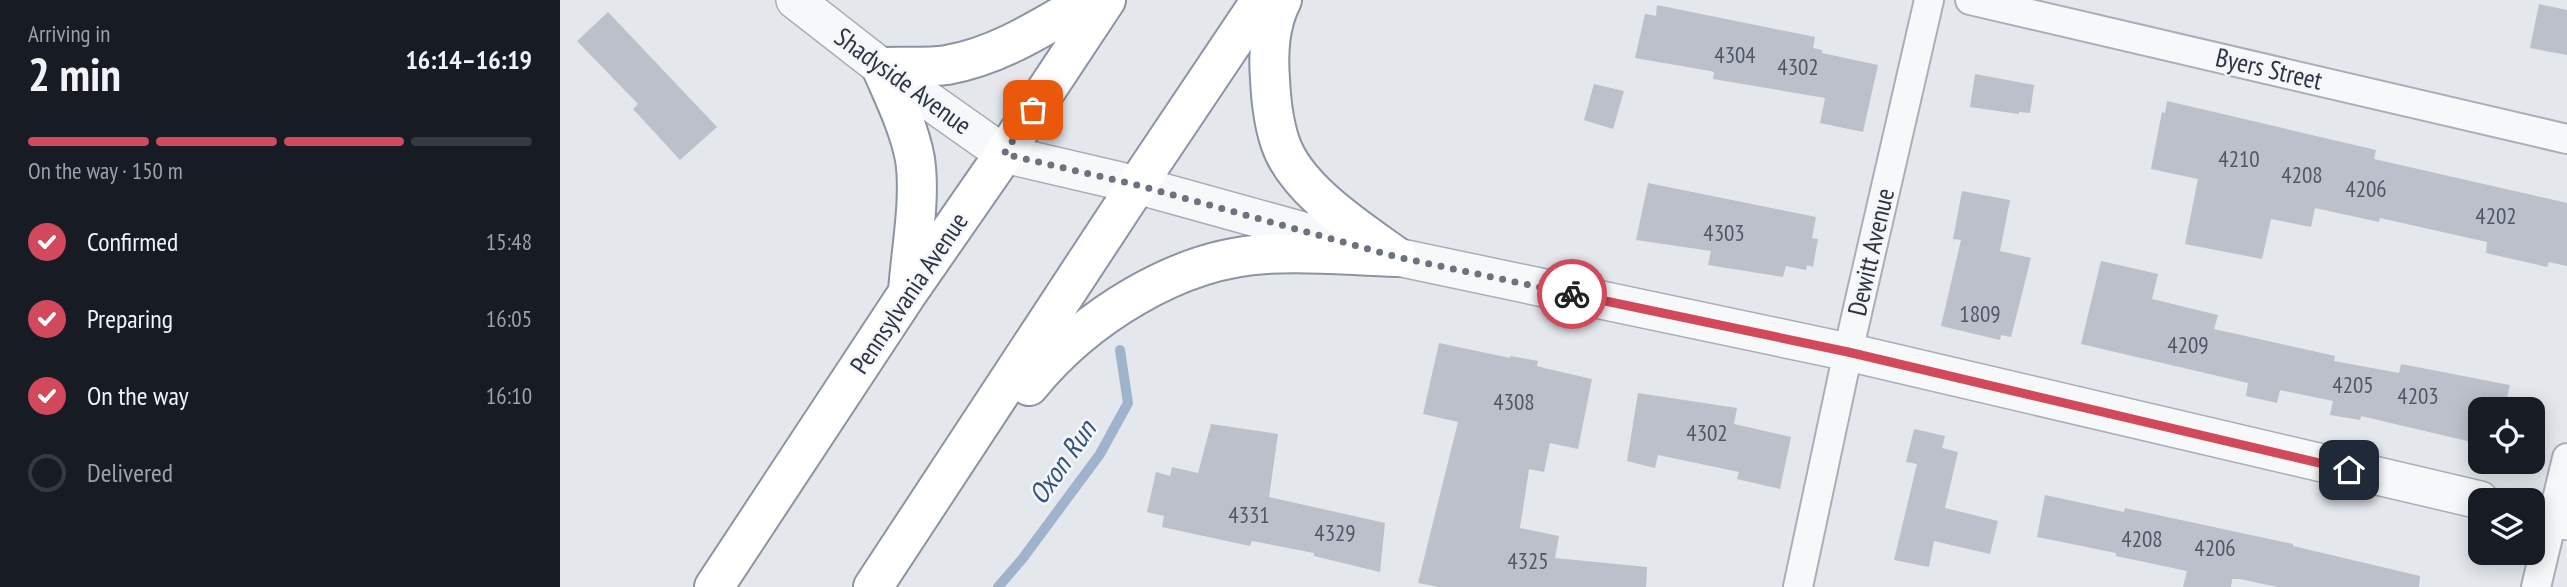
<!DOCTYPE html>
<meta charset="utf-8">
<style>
:root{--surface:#171b24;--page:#20242c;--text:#f1f3f6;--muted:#9ea1a6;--line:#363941;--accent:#d1495b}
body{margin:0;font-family:"PT Sans Narrow",sans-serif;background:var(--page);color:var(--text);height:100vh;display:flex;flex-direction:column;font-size:26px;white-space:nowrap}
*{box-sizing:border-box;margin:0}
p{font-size:23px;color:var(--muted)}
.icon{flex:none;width:38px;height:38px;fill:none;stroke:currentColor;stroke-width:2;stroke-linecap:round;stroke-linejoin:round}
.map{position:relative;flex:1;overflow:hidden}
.sheet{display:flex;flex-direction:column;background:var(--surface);width:560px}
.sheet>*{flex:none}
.fabs{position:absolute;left:1908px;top:397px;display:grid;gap:14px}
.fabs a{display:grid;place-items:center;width:77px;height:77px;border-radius:14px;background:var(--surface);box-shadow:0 4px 18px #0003;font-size:35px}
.pin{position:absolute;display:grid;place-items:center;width:60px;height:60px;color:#fff;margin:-30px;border-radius:14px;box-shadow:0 4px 10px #0006}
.courier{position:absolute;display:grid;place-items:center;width:70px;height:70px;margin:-35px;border:5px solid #d1495b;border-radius:50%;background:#fff;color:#222;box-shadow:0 2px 9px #0007}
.head em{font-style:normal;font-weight:600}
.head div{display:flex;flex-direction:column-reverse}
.head{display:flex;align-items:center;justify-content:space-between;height:119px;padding:0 28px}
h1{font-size:46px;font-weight:600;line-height:52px}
.bar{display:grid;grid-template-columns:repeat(4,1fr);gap:10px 7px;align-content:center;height:84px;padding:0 28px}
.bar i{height:9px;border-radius:5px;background:var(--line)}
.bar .active{background:var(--accent)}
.bar p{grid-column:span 4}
ol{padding:0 28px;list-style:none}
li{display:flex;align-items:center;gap:21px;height:77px}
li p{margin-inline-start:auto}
li .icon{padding:7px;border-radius:50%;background:var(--accent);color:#fff;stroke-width:4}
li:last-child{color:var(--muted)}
li i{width:38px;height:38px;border:4px solid var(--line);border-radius:50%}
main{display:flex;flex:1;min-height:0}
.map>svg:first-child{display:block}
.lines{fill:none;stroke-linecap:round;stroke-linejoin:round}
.stream{stroke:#9fb4cc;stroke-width:10}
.building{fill:#bbc0ca}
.minor-casing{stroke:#a9aeb7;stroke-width:32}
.tertiary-casing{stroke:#a9aeb7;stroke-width:40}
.trunk-casing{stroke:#8b94a3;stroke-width:42}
.minor{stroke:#f7f8fa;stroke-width:28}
.tertiary{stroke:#f7f8fa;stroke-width:37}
.trunk{stroke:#fff;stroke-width:38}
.done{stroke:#6c737f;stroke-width:7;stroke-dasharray:0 12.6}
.route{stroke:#d1495b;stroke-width:9}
.labels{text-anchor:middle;stroke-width:5;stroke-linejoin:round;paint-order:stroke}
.number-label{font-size:23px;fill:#4f5766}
.street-label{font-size:26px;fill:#2b3445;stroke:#f4f6f9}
.water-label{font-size:28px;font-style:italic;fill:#34527a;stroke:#f4f6f9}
</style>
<main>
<section class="sheet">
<div class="head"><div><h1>2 min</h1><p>Arriving in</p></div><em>16:14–16:19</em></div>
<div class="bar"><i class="active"></i><i class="active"></i><i class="active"></i><i></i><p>On the way · 150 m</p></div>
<ol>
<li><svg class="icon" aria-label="check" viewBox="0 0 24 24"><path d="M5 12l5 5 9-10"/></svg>Confirmed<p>15:48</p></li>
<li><svg class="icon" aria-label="check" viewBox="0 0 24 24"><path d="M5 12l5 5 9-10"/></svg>Preparing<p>16:05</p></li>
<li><svg class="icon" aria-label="check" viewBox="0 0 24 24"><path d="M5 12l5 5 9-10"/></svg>On the way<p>16:10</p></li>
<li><i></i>Delivered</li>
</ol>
</section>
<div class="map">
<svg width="2007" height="587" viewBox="0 0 2007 587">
<rect width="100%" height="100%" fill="#e4e7ec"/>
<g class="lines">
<path class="stream" d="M 438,587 L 463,558 L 540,454 L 568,403 L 560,350"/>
</g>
<path class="building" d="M 1979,4 L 2007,10 L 2007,55 L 1970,48 Z
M 1097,5 L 1255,37 L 1253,48 L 1262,50 L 1262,53 L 1318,65 L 1303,132 L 1260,123 L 1265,98 L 1153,79 L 1154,72 L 1150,71 L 1075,58 L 1085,14 L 1096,16 Z
M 48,12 L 157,127 L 120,160 L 73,109 L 78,104 L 17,41 Z
M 1415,74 L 1474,85 L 1470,113 L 1459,112 L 1459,114 L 1410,107 Z
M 1034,84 L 1064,91 L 1053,129 L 1024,120 Z
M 1607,101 L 1816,150 L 1814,159 L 2007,203 L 2007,266 L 1989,262 L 1987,267 L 1926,253 L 1927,242 L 1820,218 L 1819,222 L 1755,208 L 1751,227 L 1711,219 L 1702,259 L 1625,244 L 1638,179 L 1591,169 L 1602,112 L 1605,113 Z
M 1088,183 L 1256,217 L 1252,238 L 1258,239 L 1253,267 L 1247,265 L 1246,270 L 1226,266 L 1223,277 L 1148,265 L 1151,251 L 1076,240 Z
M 1402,191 L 1450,200 L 1440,251 L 1471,258 L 1451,337 L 1441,335 L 1440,340 L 1381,326 L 1401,240 L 1393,239 Z
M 1541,261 L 1598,274 L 1592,299 L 1658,315 L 1654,329 L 1775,356 L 1774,361 L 1839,373 L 1841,364 L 1950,385 L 1944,410 L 1920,410 L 1920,444 L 1801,416 L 1800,420 L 1770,415 L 1773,401 L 1720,390 L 1717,403 L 1686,396 L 1688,383 L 1521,344 Z
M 879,343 L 950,358 L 950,356 L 978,361 L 977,366 L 984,368 L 1032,379 L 1018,449 L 990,443 L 984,472 L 969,469 L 960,528 L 999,536 L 995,558 L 1087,567 L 1086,587 L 879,587 L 858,583 L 898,422 L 863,414 Z
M 1078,393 L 1177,408 L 1174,424 L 1231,437 L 1220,489 L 1177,479 L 1179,472 L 1098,455 L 1095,468 L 1067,461 Z
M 651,424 L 718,434 L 709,497 L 825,523 L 820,572 L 754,556 L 754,553 L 692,541 L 690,546 L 602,527 L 604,516 L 587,512 L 596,472 L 610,476 L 612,467 L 638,473 Z
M 1354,429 L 1385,436 L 1382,448 L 1398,452 L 1385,508 L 1438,521 L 1430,554 L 1374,541 L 1369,567 L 1334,560 L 1357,464 L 1346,462 Z
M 1485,495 L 1564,512 L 1565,508 L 1733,544 L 1733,546 L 1860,576 L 1859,587 L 1717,587 L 1680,579 L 1672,579 L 1671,587 L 1623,587 L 1627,571 L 1556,556 L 1556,553 L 1477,537 Z"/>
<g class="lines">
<defs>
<path id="minor" d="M 1410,0 L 2007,139
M 1238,587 L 1288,352 L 1369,0
M 1976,587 L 2007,458"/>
<path id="tertiary" d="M 235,0 L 321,67 L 444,154 L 577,185 L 837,257 L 1288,352 L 1920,500
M 1972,513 L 2007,521"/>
<path id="trunk" d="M 722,0 C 710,23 708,53 710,79 C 711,100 713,121 720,142 C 735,189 798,229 837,257
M 348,291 C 351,250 361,199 355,159 C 349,127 334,97 321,67 C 343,66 366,68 387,65 C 439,56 484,26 529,0
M 469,386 C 524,318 618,258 707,254 C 750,251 794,256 837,257
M 154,587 L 347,294 L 444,154 L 546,0
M 313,587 L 577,185 L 701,0"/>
</defs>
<use href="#minor" class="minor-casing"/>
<use href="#tertiary" class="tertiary-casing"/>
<use href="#trunk" class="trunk-casing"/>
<use href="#minor" class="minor"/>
<use href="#tertiary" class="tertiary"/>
<use href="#trunk" class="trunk"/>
</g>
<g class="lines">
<path class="done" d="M 473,110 L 444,154 L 577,185 L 837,257 L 1012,294"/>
<path class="route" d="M 1012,294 L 1288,352 L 1789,470"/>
</g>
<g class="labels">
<g class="number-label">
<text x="1175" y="63">4304</text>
<text x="1238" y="75">4302</text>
<text x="1679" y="167">4210</text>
<text x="1742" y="183">4208</text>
<text x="1806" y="197">4206</text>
<text x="1936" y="224">4202</text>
<text x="1164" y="241">4303</text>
<text x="1420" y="322">1809</text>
<text x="1628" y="353">4209</text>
<text x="1793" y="393">4205</text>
<text x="1858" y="404">4203</text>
<text x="954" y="410">4308</text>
<text x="1147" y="441">4302</text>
<text x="689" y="523">4331</text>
<text x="775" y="541">4329</text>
<text x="1582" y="547">4208</text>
<text x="1655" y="556">4206</text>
<text x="968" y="569">4325</text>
</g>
<g class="street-label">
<text transform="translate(1709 69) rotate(13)" y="9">Byers Street</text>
<text transform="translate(343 81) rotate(36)" y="9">Shadyside Avenue</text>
<text transform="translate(1311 252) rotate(-77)" y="9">Dewitt Avenue</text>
<text transform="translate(349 293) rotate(-56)" y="9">Pennsylvania Avenue</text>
</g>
<g class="water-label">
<text transform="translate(502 462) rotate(-55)" y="10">Oxon Run</text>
</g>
</g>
</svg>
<div class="fabs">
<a><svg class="icon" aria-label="locate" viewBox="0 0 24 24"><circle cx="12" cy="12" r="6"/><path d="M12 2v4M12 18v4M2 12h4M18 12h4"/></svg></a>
<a><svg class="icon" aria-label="layers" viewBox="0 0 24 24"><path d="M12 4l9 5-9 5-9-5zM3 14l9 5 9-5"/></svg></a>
</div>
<div class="pin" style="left:473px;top:110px;background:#ea580c"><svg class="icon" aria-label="bag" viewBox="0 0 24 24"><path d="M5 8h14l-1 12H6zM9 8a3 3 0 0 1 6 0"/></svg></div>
<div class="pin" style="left:1789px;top:470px;background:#1f2937"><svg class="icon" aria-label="home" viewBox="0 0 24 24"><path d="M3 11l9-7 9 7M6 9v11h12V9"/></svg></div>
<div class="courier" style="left:1012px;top:294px"><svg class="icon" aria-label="bike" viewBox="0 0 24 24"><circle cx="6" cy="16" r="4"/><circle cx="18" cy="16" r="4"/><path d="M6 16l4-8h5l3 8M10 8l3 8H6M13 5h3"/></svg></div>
</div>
</main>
